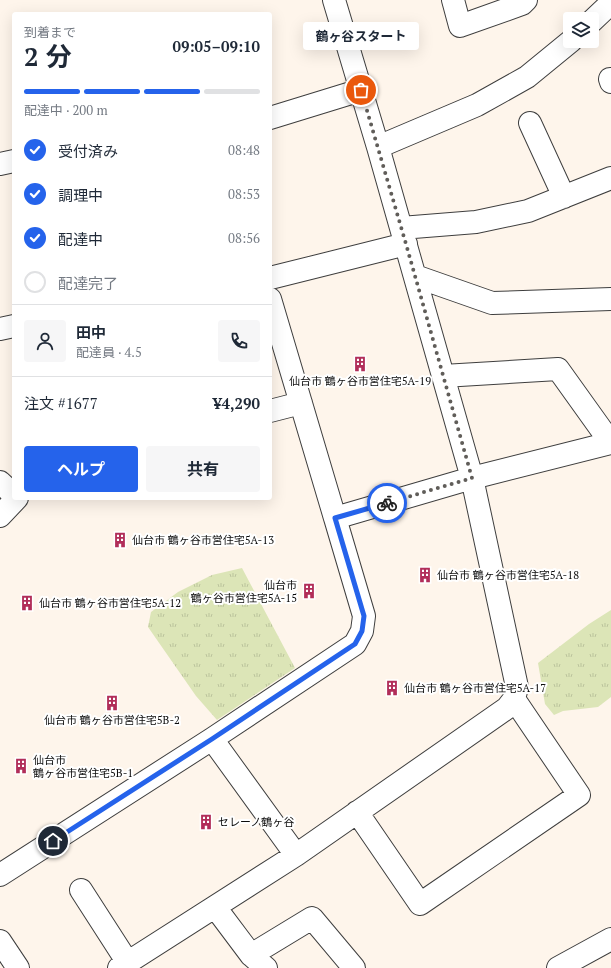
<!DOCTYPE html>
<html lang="ja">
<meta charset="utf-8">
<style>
:root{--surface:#fff;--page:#f6f6f7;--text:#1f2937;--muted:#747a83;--line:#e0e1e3;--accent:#2563eb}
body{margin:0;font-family:"PT Serif","Noto Sans JP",serif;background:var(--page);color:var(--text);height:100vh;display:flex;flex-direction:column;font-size:15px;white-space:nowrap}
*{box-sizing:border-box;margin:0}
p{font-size:13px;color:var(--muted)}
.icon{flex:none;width:22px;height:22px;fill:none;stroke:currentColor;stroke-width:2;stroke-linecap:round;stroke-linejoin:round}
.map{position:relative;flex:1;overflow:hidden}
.drawer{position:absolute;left:12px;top:12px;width:260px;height:488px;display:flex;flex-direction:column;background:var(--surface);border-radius:4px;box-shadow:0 4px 16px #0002}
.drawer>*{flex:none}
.tools{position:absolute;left:563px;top:12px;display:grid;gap:8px}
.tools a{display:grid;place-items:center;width:36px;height:36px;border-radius:4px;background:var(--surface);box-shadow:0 4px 16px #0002;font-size:20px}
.pin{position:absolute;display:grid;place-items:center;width:34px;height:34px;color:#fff;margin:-17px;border:2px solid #fff;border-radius:50%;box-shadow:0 1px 4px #0007}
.courier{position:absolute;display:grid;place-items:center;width:40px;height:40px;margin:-20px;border:3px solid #2563eb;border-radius:50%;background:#fff;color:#222;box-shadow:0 1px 5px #0007}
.bubble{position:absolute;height:28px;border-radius:4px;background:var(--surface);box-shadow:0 4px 16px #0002;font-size:13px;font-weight:700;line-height:28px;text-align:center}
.overview em{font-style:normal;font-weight:700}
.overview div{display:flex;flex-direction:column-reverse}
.overview{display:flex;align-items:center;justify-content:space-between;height:68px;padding:0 12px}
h1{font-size:26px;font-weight:700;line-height:30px}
.bar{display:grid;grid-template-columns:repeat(4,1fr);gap:6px 4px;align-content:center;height:48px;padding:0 12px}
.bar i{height:5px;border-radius:3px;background:var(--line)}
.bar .on{background:var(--accent)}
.bar p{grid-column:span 4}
.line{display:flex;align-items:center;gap:10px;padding:0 12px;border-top:1px solid var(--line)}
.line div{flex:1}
.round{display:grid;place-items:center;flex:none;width:42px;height:42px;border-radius:4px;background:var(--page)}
ol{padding:0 12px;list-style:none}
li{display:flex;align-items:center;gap:12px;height:44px}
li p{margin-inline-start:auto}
li .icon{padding:4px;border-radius:50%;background:var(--accent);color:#fff;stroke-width:4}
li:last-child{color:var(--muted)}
li i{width:22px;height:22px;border:2px solid var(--line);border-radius:50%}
.primary-button{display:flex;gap:8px;margin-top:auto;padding:8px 12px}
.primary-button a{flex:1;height:46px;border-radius:4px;background:var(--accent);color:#fff;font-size:16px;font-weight:700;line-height:46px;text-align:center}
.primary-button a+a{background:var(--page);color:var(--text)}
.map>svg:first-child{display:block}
.park{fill:url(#park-tufts)}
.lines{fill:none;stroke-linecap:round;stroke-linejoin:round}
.minor-casing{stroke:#3e3e3e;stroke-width:24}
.minor{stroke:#fff;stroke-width:22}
.done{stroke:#605d59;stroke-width:4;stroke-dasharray:0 7.2}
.route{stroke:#2563eb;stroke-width:5}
.labels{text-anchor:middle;stroke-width:4;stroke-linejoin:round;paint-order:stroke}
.poi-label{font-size:11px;fill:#0b0b0b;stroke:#fff;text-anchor:start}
</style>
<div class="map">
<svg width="611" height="968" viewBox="0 0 611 968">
<defs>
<pattern id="park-tufts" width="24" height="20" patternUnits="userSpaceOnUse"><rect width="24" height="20" fill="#dce5b7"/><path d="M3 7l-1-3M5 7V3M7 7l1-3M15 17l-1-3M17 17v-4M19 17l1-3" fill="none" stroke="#bbc39c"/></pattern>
</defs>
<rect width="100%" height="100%" fill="#fef5eb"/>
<path class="park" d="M 242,568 L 295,668 L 217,720 L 196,696 L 148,627 L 151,612 L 178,592 L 212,575 Z
M 611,610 L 611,697 L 598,707 L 563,711 L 554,715 L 545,704 L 538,663 L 589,624 Z"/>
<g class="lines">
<defs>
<path id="minor" d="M 334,0 L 378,147
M 453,0 L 460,26 L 522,4 L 526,0
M 592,21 L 611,3
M 610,79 L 611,82
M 270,118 L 361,90
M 530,123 L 564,197
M 0,164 L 14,161
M 401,228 L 476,222 L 528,211 L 611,178
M 415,276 L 492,303 L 611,299
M 270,278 L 406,244
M 270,299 L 335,518
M 0,329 L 14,326
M 443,376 L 558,369 L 611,443
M 270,411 L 301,403
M 0,482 L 14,495
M 0,516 L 17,498
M 212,739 L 296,855
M 357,812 L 420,904 L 579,795 L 514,699
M 0,875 L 212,739 L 355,644 L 362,631 L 364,616 L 335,518 L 472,478 L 611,443
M 81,890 L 128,963
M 215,907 L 251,955 L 266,968
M 0,941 L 18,968
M 251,955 L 312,918 L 354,968
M 119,968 L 296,855 L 507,708 L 514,699 L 517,687 L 472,478 L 378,147 L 477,105 L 527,77 L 571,41
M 558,968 L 611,939"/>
</defs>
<use href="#minor" class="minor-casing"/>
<use href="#minor" class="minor"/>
</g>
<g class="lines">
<path class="done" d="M 361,90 L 406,244 L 472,478 L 387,503"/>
<path class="route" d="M 53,841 L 212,739 L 355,644 L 362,631 L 364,616 L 335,518 L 387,503"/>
</g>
<defs>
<symbol id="building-bare" viewBox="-9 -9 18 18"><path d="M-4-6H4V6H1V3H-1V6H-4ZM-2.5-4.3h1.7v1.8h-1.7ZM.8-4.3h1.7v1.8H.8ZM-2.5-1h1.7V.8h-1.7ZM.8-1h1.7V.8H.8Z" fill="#b12d59" stroke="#fff" stroke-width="2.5" paint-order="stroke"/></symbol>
</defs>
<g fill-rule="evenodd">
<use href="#building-bare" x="349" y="353" width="22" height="22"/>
<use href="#building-bare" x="109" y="529" width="22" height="22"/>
<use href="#building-bare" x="414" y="564" width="22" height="22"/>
<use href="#building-bare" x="298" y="580" width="22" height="22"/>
<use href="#building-bare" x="16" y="592" width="22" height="22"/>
<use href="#building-bare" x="381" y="677" width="22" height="22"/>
<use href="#building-bare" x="101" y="692" width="22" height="22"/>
<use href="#building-bare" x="10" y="755" width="22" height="22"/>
<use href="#building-bare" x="195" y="811" width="22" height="22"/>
</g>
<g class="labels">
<g class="poi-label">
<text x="360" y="385" text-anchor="middle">仙台市 鶴ヶ谷市営住宅5A-19</text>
<text x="132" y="544">仙台市 鶴ヶ谷市営住宅5A-13</text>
<text x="437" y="579">仙台市 鶴ヶ谷市営住宅5A-18</text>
<text x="297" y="589" text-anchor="end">仙台市<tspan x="297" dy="13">鶴ヶ谷市営住宅5A-15</tspan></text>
<text x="39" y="607">仙台市 鶴ヶ谷市営住宅5A-12</text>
<text x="404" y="692">仙台市 鶴ヶ谷市営住宅5A-17</text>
<text x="112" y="724" text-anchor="middle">仙台市 鶴ヶ谷市営住宅5B-2</text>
<text x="33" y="764">仙台市<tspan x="33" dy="13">鶴ヶ谷市営住宅5B-1</tspan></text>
<text x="218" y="826">セレーノ鶴ヶ谷</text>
</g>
</g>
</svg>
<div class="tools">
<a><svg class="icon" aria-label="layers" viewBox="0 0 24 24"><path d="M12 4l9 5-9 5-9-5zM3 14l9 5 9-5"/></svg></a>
</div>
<div class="pin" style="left:361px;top:90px;background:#ea580c"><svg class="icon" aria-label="bag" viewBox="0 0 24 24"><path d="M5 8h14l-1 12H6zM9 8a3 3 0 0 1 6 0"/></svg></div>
<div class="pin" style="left:53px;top:841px;background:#1f2937"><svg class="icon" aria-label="home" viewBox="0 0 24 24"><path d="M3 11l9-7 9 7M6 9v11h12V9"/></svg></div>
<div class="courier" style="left:387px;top:503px"><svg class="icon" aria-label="bike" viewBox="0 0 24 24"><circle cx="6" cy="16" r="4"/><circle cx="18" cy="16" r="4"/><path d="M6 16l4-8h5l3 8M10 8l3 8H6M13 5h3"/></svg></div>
<div class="bubble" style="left:303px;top:22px;width:116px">鶴ヶ谷スタート</div>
<section class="drawer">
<div class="overview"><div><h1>2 分</h1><p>到着まで</p></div><em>09:05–09:10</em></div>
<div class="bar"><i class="on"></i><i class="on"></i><i class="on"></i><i></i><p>配達中 · 200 m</p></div>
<ol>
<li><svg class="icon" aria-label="check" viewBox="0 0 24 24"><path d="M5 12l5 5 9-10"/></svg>受付済み<p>08:48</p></li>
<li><svg class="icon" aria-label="check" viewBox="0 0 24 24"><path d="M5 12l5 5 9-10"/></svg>調理中<p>08:53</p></li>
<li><svg class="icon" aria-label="check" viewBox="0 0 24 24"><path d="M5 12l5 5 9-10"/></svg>配達中<p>08:56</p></li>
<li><i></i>配達完了</li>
</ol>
<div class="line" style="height:72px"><a class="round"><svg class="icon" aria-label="person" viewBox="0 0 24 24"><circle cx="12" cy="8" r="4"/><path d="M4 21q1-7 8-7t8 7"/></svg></a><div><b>田中</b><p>配達員 · 4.5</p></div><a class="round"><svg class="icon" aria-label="phone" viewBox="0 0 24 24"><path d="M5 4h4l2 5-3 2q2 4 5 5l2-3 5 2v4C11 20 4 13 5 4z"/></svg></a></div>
<div class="line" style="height:52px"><div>注文 #1677</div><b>¥4,290</b></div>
<div class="primary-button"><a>ヘルプ</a><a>共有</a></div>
</section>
</div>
